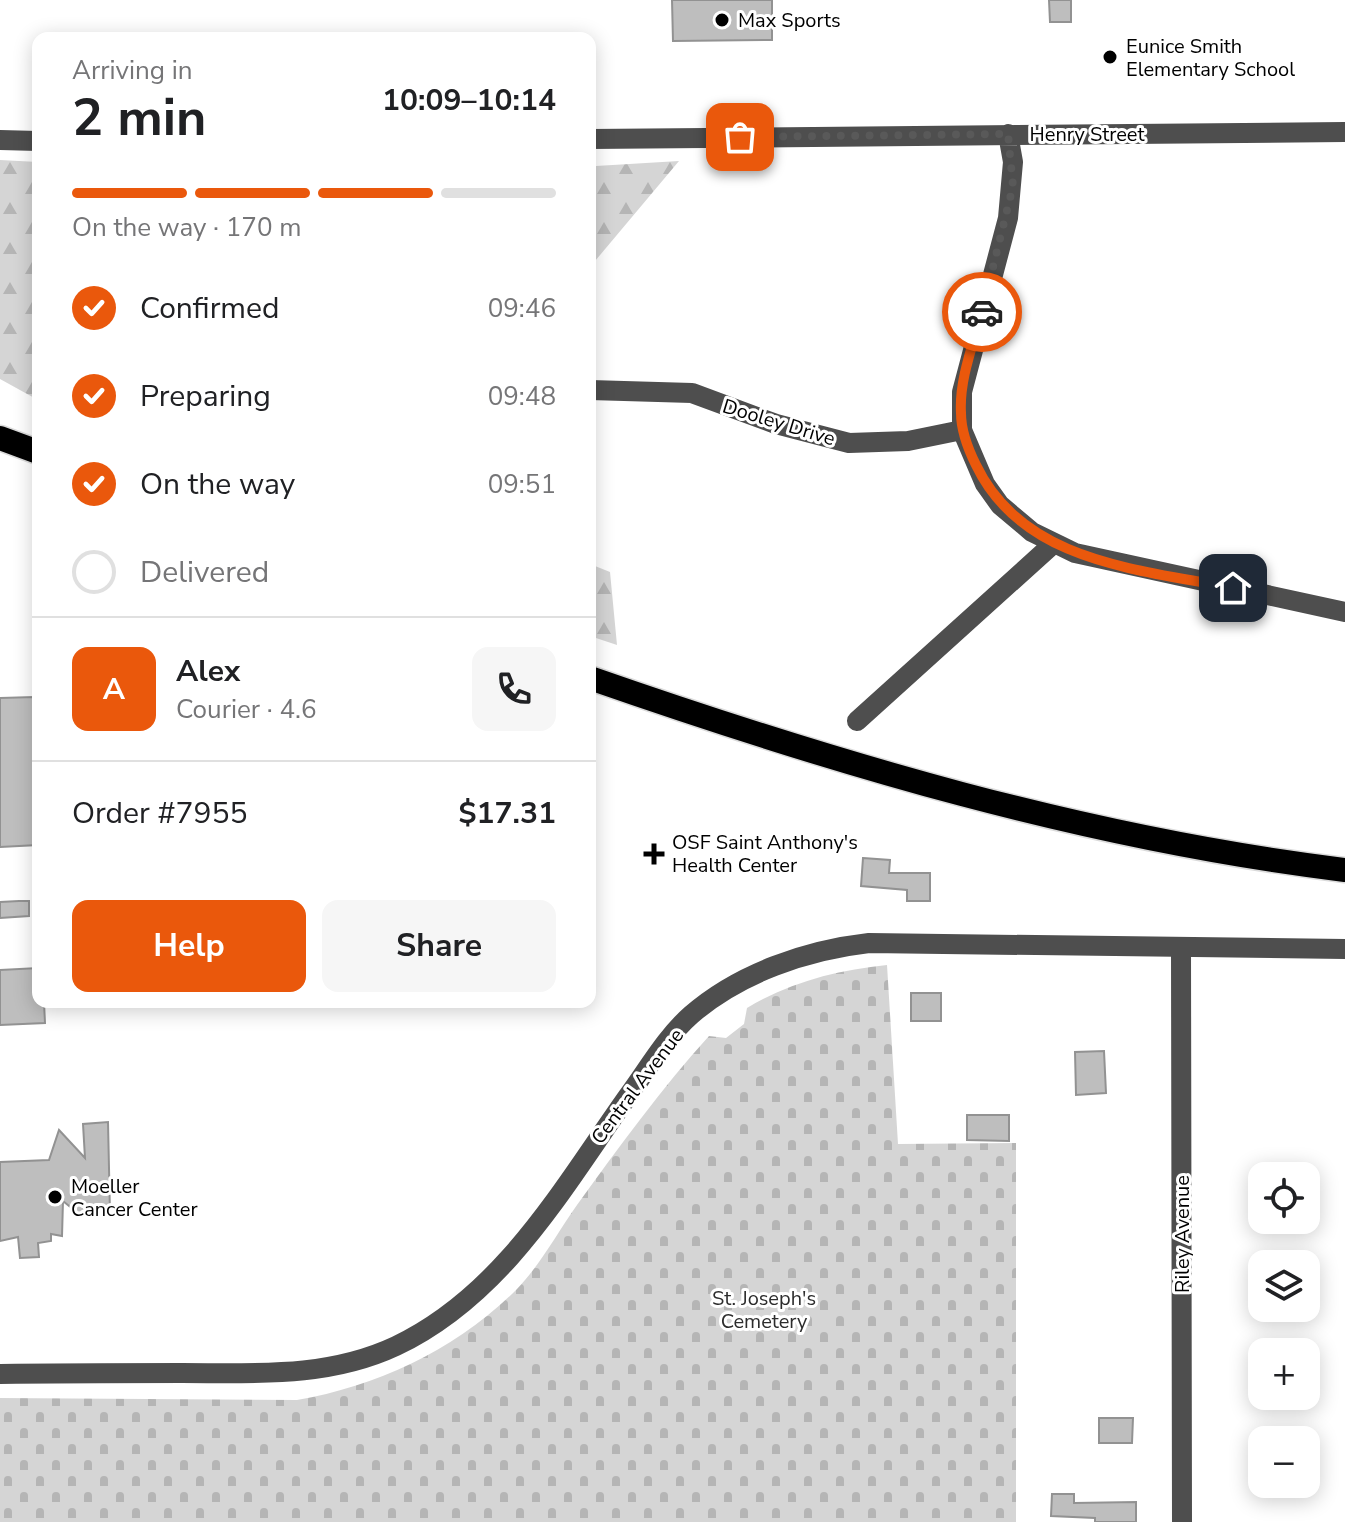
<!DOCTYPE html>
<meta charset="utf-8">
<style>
:root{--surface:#fff;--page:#f6f6f6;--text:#202124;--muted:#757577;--line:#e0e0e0;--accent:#ea580c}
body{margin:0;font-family:"Nunito Sans",sans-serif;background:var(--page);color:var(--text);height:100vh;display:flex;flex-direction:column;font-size:30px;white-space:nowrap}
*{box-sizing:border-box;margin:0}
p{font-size:26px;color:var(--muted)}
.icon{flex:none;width:44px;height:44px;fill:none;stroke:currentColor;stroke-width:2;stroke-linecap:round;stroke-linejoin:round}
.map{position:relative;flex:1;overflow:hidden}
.panel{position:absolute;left:32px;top:32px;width:564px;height:976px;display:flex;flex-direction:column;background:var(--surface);border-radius:16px;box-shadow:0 4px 20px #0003}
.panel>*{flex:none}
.buttons{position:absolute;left:1248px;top:1162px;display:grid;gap:16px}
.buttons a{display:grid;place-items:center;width:72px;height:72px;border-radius:16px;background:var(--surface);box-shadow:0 4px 20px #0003;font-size:40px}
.pin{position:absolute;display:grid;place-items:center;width:68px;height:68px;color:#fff;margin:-34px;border-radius:16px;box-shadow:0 4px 12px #0006}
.courier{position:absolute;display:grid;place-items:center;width:80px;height:80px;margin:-40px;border:6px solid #ea580c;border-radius:50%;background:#fff;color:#222;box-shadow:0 2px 10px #0007}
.summary em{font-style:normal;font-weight:700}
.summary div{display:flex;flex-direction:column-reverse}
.summary{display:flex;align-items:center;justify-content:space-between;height:136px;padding:0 40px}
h1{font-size:52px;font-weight:700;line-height:60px}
.bar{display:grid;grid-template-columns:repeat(4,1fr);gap:12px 8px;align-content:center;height:96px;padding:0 40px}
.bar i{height:10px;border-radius:6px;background:var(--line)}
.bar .selected{background:var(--accent)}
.bar p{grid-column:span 4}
.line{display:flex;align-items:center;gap:20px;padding:0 40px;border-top:2px solid var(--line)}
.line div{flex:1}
.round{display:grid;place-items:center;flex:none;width:84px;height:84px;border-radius:16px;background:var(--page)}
ol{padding:0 40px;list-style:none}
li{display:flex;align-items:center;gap:24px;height:88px}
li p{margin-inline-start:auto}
li .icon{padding:8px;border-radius:50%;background:var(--accent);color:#fff;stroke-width:4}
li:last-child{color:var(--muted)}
li i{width:44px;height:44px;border:4px solid var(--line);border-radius:50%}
.button{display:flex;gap:16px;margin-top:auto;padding:16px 40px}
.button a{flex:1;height:92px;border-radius:16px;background:var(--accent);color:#fff;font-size:32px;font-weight:700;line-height:92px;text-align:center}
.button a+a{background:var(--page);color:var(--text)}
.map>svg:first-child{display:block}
.forest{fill:url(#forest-firs)}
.cemetery{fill:url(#cemetery-stones)}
.building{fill:#bebebe;stroke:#929292;stroke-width:2}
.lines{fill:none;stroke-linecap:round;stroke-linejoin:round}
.highway-casing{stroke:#dbdbdb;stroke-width:27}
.minor{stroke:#4e4e4e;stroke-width:20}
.highway{stroke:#000;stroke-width:24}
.done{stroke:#595959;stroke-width:8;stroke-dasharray:0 14.4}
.route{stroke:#ea580c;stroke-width:10}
.poi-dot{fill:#000;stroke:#fff;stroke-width:3}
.labels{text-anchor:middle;stroke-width:6;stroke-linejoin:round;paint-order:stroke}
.poi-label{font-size:20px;fill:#000;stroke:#fff;text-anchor:start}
.street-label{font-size:20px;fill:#000;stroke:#fff}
.park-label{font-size:20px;fill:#2c2c2c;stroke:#fff}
</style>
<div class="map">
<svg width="1345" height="1522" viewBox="0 0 1345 1522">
<defs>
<pattern id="forest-firs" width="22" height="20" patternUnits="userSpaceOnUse" patternTransform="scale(2)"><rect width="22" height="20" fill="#d5d5d5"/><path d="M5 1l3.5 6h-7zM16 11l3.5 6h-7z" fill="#b5b5b5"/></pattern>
<pattern id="cemetery-stones" width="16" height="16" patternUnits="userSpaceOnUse" patternTransform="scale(2)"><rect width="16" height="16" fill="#d5d5d5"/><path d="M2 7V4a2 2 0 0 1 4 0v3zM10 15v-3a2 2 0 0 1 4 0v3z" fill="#b5b5b5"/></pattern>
</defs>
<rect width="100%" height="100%" fill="#fff"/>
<path class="forest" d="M 0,160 L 38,162 L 38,400 L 0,379 Z
M 679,161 L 590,267 L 590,174 L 596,166 Z
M 590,564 L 610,572 L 617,645 L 590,636 Z"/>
<path class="cemetery" d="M 887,965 L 898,1144 L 1016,1143 L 1016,1522 L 0,1522 L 0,1398 L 297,1400 C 379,1386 457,1349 517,1289 C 540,1265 558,1232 577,1205 C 619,1147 661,1089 709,1036 L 726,1038 L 744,1024 L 747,1008 C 790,982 838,970 887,965 Z"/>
<path class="building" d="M 672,0 L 772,0 L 772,40 L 673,41 Z
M 1049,0 L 1071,0 L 1071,22 L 1050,22 Z
M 34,697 L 38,845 L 0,847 L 0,698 Z
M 863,858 L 890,860 L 889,873 L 930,873 L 930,901 L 907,901 L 907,890 L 861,886 Z
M 19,901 L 29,901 L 29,916 L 0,918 L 0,902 Z
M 38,968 L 38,1002 L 44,1002 L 45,1023 L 0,1025 L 0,970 Z
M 911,993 L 941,993 L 941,1021 L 911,1021 Z
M 1104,1051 L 1106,1093 L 1076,1095 L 1075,1052 Z
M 967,1115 L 1009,1115 L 1009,1141 L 967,1140 Z
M 108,1122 L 110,1214 L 80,1215 L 63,1201 L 62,1236 L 51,1234 L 51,1241 L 38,1243 L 39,1257 L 20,1258 L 18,1237 L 0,1241 L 0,1162 L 49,1160 L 59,1130 L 85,1158 L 83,1124 Z
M 1099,1418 L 1133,1418 L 1132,1443 L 1099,1443 Z
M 1052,1494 L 1074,1494 L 1074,1503 L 1136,1502 L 1136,1522 L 1095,1522 L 1095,1518 L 1051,1516 Z"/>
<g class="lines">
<defs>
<path id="highway" d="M 0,438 L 38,452
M 590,678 C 834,763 1088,839 1345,870"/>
</defs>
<use href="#highway" class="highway-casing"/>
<path class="minor" d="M 1008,134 L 1013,162 L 1008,218 L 962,392 L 962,430 L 985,484 L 1000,505 L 1032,532 L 1075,553 L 1345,612
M 590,139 L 1345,132
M 0,140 L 38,141
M 590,390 L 692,393 L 776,424 L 849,443 L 908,441 L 962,430
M 857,721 L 1053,544
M 1181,947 L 1182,1522
M 0,1374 C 61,1373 121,1373 182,1373 C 255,1373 328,1378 396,1346 C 503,1295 562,1189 628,1096 C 648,1069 666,1037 691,1015 C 739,973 807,950 869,943 L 1345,949"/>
<use href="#highway" class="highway"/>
</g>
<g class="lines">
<path class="done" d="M 740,137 L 1008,134 L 1013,186 L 982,312"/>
<path class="route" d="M 982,312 C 973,345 959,380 961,413 C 961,431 968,449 976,465 C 1023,563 1139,569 1233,588"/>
</g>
<g class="poi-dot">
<circle cx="722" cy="20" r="8"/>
<circle cx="1110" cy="57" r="8"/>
<path d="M650 842h8v8h8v8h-8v8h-8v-8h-8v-8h8z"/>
<circle cx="55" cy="1197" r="8"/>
</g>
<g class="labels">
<g class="poi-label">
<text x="738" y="27">Max Sports</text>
<text x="1126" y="53">Eunice Smith<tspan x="1126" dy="23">Elementary School</tspan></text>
<text x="672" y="849">OSF Saint Anthony's<tspan x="672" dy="23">Health Center</tspan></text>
<text x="71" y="1193">Moeller<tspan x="71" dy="23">Cancer Center</tspan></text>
</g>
<g class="street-label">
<text x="1087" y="141">Henry Street</text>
<text transform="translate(779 422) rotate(17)" y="7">Dooley Drive</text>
<text transform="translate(637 1086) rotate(-53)" y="7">Central Avenue</text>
<text transform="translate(1182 1234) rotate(-90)" y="7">Riley Avenue</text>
</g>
<g class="park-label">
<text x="764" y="1305">St. Joseph's<tspan x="764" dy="23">Cemetery</tspan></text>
</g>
</g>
</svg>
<div class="buttons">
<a><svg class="icon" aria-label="locate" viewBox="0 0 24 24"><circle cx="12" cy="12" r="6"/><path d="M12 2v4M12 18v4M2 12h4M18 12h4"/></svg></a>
<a><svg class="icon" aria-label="layers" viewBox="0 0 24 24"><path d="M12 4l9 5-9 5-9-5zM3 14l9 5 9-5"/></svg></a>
<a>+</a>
<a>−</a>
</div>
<div class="pin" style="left:740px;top:137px;background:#ea580c"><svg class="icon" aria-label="bag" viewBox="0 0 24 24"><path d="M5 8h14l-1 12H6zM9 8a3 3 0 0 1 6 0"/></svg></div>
<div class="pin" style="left:1233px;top:588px;background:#1f2937"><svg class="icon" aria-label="home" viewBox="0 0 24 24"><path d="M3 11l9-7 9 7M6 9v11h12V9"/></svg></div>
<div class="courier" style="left:982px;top:312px"><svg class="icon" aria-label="car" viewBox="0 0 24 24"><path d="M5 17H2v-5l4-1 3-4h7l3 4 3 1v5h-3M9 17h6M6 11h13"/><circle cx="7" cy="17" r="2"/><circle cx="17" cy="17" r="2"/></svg></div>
<section class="panel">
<div class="summary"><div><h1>2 min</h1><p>Arriving in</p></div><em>10:09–10:14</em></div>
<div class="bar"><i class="selected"></i><i class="selected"></i><i class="selected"></i><i></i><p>On the way · 170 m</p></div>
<ol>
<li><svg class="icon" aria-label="check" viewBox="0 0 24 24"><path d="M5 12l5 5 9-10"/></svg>Confirmed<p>09:46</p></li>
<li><svg class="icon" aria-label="check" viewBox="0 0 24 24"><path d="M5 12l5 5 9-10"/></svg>Preparing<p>09:48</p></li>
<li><svg class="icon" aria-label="check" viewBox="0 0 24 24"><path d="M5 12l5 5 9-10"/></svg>On the way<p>09:51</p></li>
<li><i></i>Delivered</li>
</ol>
<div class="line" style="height:144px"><b class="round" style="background:var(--accent);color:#fff">A</b><div><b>Alex</b><p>Courier · 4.6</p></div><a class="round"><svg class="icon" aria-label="phone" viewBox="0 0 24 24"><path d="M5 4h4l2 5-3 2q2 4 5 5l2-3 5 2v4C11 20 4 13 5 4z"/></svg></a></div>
<div class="line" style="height:104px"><div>Order #7955</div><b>$17.31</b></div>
<div class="button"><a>Help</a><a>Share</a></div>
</section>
</div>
